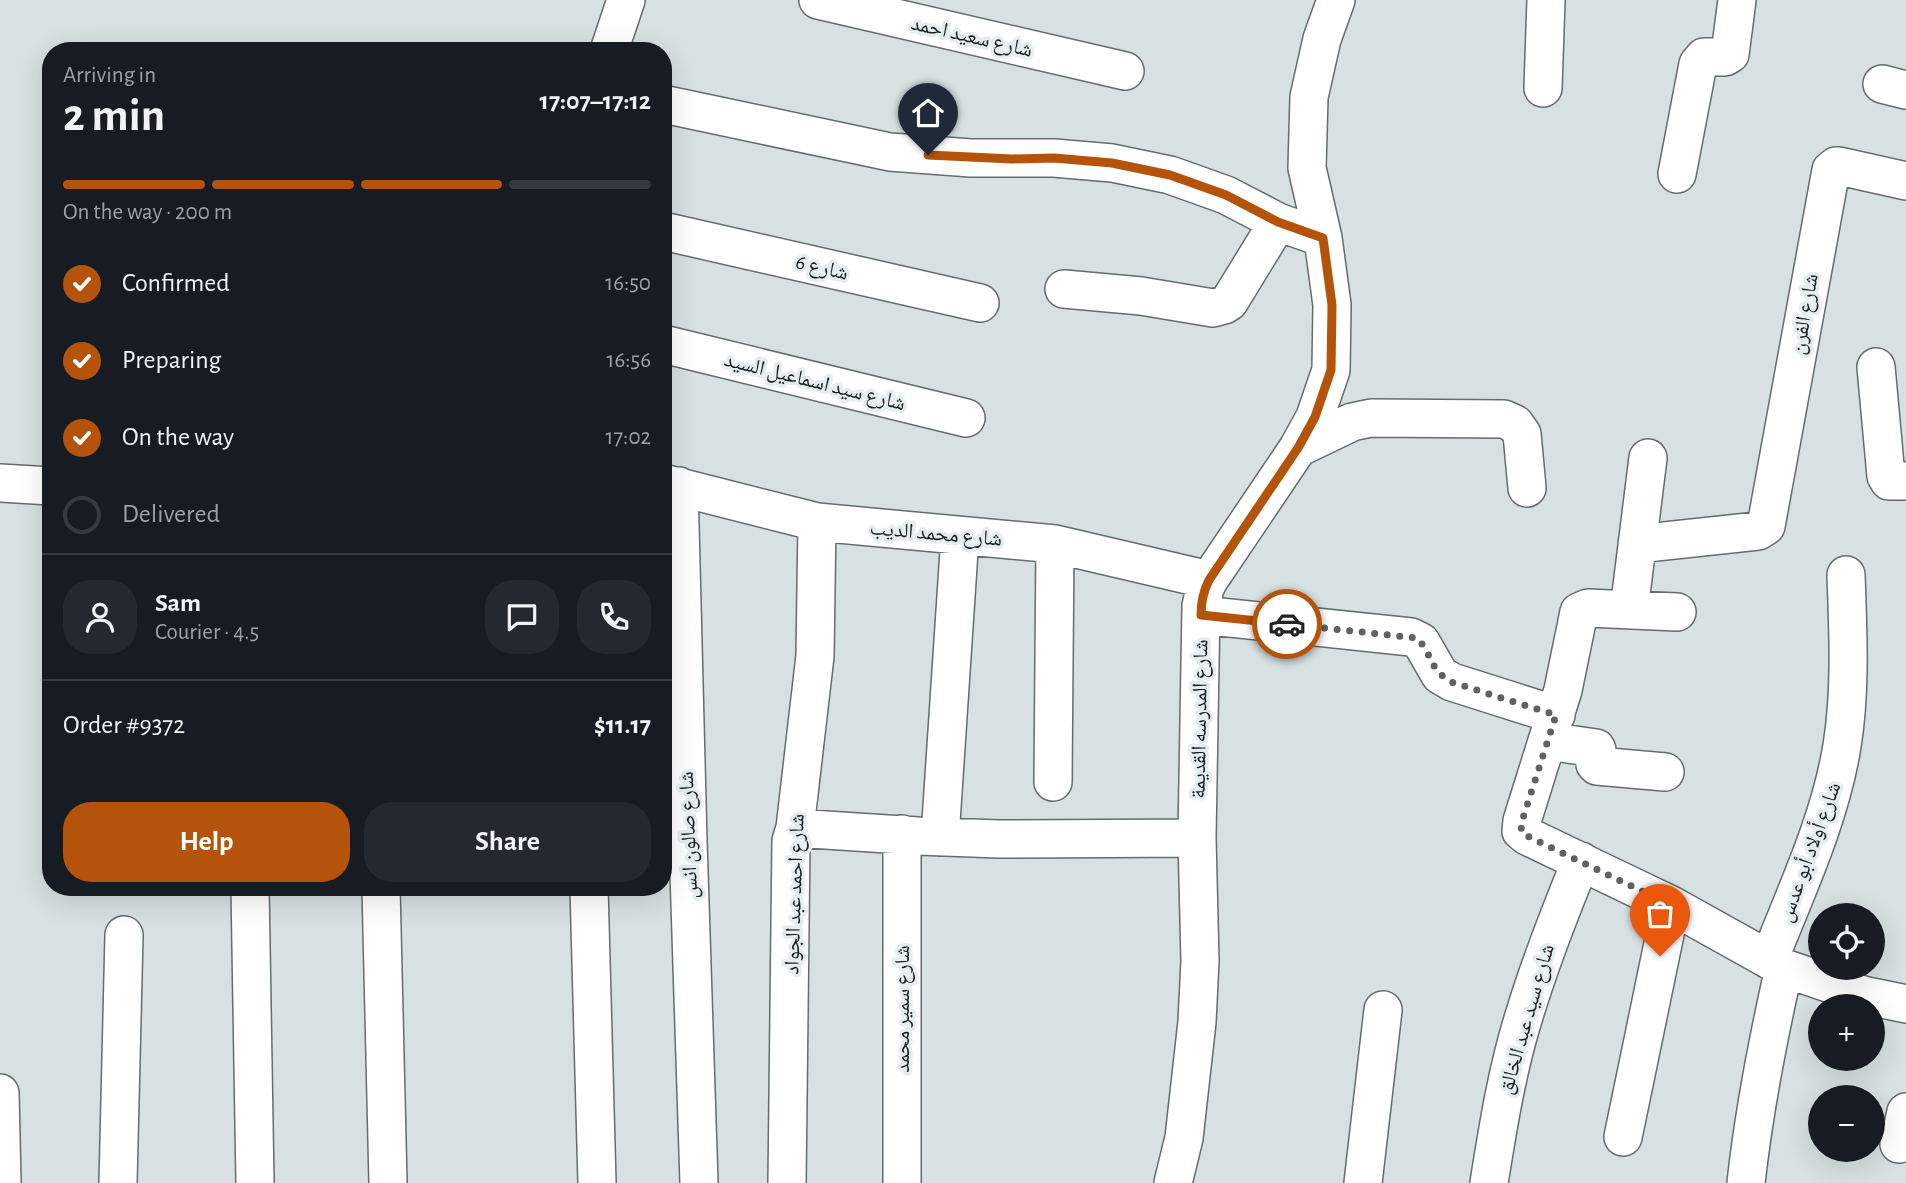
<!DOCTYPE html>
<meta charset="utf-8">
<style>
:root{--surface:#171b24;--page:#242831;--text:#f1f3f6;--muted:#9ea1a6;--line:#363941;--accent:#b45309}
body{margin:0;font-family:"Alegreya Sans","Noto Naskh Arabic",sans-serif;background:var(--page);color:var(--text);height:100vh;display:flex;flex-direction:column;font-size:26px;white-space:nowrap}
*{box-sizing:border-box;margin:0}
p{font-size:23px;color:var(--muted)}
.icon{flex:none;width:38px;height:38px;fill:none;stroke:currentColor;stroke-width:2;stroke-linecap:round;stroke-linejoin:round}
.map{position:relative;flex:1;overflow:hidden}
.side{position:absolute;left:42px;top:42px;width:630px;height:854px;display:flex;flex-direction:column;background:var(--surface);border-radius:28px;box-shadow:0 7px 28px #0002}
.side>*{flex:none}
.tools{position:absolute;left:1808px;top:903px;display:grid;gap:14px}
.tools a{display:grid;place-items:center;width:77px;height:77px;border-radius:50%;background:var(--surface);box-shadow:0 7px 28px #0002;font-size:35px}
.pin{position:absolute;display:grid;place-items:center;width:60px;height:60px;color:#fff;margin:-72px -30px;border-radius:50% 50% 50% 0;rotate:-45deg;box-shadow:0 0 7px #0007}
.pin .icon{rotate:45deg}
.courier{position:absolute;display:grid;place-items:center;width:70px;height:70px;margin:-35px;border:5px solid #b45309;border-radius:50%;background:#fff;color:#222;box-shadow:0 2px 9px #0007}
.summary em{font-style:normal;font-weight:600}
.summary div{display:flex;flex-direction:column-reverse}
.summary{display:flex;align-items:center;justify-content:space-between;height:119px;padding:0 21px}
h1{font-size:46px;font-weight:600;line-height:52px}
.bar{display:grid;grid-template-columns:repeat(4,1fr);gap:10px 7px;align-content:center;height:84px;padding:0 21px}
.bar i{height:9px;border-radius:5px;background:var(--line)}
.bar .active{background:var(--accent)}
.bar p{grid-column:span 4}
.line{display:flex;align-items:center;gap:18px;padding:0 21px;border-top:2px solid var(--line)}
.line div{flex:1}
.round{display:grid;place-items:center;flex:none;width:74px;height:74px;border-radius:28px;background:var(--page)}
ol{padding:0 21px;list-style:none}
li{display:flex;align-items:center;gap:21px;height:77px}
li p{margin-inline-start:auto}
li .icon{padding:7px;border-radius:50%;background:var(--accent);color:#fff;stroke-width:4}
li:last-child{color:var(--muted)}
li i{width:38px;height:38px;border:4px solid var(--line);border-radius:50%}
.cta{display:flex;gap:14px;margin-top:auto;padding:14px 21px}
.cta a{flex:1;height:80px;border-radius:28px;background:var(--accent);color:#fff;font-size:28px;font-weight:600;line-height:80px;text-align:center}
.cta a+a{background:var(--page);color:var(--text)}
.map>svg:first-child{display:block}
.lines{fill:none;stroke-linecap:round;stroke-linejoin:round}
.street-casing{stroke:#646c6d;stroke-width:40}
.street{stroke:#fff;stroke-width:37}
.done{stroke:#5d6263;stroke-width:7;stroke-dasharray:0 12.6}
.route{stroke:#b45309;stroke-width:9}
.labels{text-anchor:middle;stroke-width:7;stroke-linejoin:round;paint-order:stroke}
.street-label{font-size:21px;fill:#1b1e1e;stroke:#e5eeef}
</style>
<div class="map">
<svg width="1906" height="1183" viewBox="0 0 1906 1183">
<rect width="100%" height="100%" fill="#d7e1e2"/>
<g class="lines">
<defs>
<path id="street" d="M 818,0 L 1125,71
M 609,51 L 626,0
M 1882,84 L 1906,90
M 1543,88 L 1546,0
M 663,104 L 890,152 L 971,158 L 1054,158 L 1112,163 L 1170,175 L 1226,195 L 1278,222 L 1323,238
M 1677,174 L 1698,64 L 1704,57 L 1725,57 L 1730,54 L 1737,0
M 663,231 L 980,303
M 1064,289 L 1141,296 L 1213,308 L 1224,305 L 1229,302 L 1278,222
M 663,344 L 966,418
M 1876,367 L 1886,476 L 1889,481 L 1906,481
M 1298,448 L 1352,422 L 1371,418 L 1504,419 L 1515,424 L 1522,434 L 1527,488
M 0,483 L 51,486
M 663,483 L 817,522 L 1055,544 L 1209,580
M 679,486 L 688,841 L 699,1183
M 1637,544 L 1758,531 L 1766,526 L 1831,170 L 1836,166 L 1839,166 L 1906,181
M 1629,610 L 1648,458
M 1677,612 L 1588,608 L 1579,612 L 1563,690 L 1522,821 L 1521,831 L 1527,836 L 1671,905 L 1784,968 L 1863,995 L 1906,1004
M 1201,615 L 1411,637 L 1421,642 L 1440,675 L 1452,682 L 1556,715
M 1547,741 L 1596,748 L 1597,750 L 1595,764 L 1597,766 L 1665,772
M 1053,782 L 1055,544
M 795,828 L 918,836 L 999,839 L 1197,838
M 940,837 L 960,536
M 250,887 L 255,1183
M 381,887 L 388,1183
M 589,887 L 597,1183
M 1769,960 C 1796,891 1830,820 1842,746 C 1851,690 1848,632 1846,575
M 0,1093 L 2,1183
M 1623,1137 L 1671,905
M 1899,1144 L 1906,1112
M 118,1183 L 124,935
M 787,1183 L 791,841 L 795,828 L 815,656 L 817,522
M 902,1183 L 902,834
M 1173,1183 L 1184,1138 L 1197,1022 L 1200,961 L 1197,838 L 1201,606 L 1205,588 L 1209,580 L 1298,448 L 1315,417 L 1331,370 L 1332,305 L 1323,238 L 1307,168 L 1309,97 L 1322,39 L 1336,0
M 1363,1183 L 1383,1010
M 1489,1183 C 1498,1127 1507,1070 1524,1016 C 1540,963 1560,912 1581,861
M 1746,1183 C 1754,1110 1768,1039 1784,968"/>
</defs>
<use href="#street" class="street-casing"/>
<use href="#street" class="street"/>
</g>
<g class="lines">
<path class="done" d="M 1287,624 L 1417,638 C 1433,655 1428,668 1451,682 L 1556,715 L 1522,821 L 1521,831 L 1527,836 L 1671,905 L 1660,956"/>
<path class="route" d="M 928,155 L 1012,159 L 1054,158 L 1112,163 L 1170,175 L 1226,195 L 1278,222 L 1323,238 L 1332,305 L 1331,370 L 1315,417 L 1298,448 L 1209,580 C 1203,592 1201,602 1201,615 L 1287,624"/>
</g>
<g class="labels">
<g class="street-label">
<text transform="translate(972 36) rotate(13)" y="7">شارع سعيد احمد</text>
<text transform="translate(822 267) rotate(13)" y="7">شارع 6</text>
<text transform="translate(1804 314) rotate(-80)" y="7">شارع الفرن</text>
<text transform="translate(815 381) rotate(14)" y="7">شارع سيد اسماعيل السيد</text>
<text transform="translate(936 533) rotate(5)" y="7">شارع محمد الديب</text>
<text transform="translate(1199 719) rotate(-89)" y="7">شارع المدرسه القديمة</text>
<text transform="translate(688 835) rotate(-92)" y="7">شارع صالون انس</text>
<text transform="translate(1809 852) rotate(-70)" y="7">شارع أولاد أبو عدس</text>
<text transform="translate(794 894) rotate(-88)" y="7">شارع احمد عبد الجواد</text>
<text transform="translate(902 1009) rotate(-90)" y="7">شارع سمير محمد</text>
<text transform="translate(1526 1019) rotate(-74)" y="7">شارع سيد عبد الخالق</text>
</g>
</g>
</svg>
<div class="tools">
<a><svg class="icon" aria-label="locate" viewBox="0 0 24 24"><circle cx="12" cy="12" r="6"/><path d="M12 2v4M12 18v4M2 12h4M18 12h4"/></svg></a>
<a>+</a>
<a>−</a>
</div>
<div class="pin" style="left:1660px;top:956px;background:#ea580c"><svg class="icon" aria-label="bag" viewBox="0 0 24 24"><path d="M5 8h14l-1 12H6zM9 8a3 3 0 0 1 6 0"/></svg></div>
<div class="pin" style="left:928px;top:155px;background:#1f2937"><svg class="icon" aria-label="home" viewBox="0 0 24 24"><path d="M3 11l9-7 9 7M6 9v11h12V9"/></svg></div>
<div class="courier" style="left:1287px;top:624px"><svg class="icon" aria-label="car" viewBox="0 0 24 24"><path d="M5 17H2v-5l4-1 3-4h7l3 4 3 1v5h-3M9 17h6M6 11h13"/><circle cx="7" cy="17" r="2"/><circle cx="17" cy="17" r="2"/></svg></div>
<section class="side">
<div class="summary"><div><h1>2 min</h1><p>Arriving in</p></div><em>17:07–17:12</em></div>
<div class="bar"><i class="active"></i><i class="active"></i><i class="active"></i><i></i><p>On the way · 200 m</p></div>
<ol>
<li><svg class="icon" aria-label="check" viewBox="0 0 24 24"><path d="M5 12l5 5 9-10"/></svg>Confirmed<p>16:50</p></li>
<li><svg class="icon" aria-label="check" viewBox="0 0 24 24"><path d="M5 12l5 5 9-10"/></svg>Preparing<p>16:56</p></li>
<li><svg class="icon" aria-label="check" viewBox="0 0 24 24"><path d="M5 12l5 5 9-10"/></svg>On the way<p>17:02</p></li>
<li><i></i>Delivered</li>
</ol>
<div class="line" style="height:126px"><a class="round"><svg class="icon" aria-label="person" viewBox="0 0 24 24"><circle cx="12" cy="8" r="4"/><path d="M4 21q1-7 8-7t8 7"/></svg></a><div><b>Sam</b><p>Courier · 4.5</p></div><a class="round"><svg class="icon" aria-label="chat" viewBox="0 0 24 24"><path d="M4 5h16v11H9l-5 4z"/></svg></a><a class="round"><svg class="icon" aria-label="phone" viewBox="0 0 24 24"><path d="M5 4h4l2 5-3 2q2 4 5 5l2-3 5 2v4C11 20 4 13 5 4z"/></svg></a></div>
<div class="line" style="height:91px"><div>Order #9372</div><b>$11.17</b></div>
<div class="cta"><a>Help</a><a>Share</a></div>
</section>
</div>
